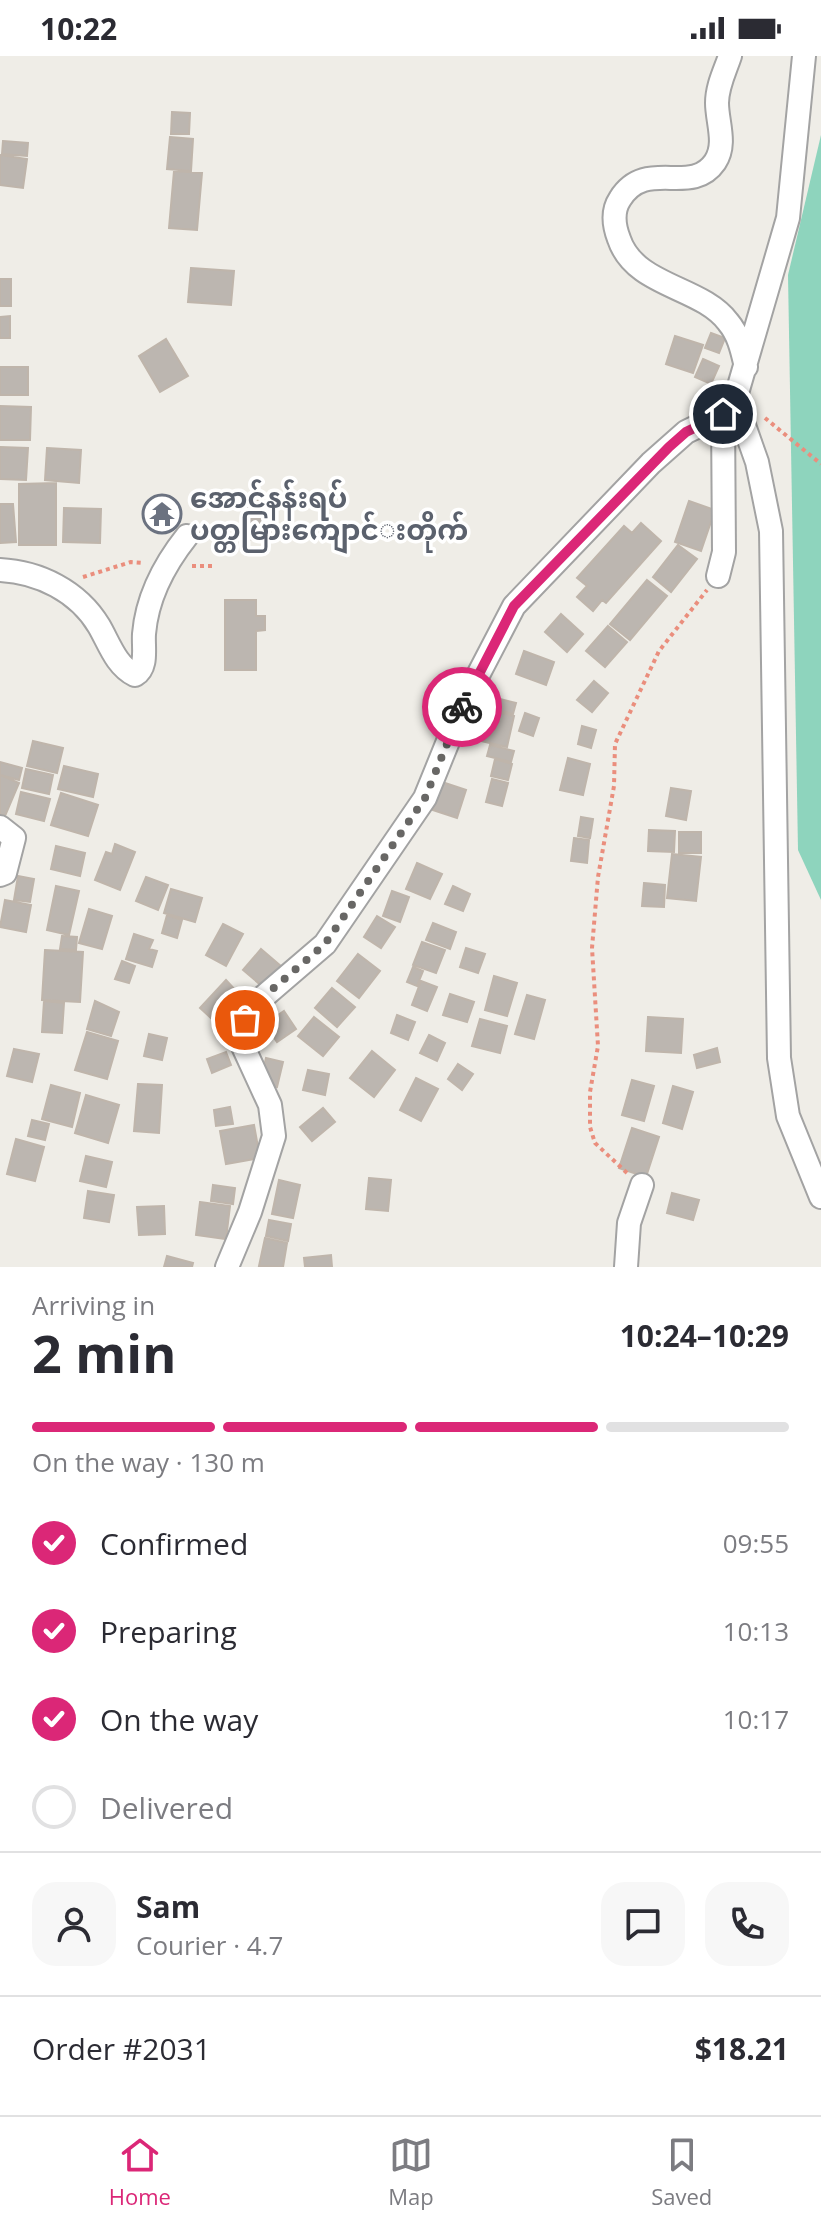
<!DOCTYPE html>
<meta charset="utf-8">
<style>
:root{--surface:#fff;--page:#f7f7f7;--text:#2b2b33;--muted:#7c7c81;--line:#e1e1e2;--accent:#db2777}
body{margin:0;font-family:"Open Sans","Noto Sans Myanmar",sans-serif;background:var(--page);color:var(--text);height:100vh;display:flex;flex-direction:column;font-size:30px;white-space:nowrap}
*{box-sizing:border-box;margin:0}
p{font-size:26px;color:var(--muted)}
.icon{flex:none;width:44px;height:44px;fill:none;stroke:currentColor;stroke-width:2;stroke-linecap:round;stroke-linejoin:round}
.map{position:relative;height:1211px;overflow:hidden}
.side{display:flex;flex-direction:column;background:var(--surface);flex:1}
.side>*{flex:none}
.pin{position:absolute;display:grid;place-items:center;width:68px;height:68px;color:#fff;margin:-34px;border:4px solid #fff;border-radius:50%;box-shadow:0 2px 8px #0007}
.courier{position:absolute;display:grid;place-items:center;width:80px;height:80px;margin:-40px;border:6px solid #db2777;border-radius:50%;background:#fff;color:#222;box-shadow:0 2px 10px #0007}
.headline em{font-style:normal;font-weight:700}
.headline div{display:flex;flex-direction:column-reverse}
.headline{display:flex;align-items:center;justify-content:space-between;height:136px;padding:0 32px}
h1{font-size:52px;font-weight:700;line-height:60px}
.bar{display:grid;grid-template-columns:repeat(4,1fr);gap:12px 8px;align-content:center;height:96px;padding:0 32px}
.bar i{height:10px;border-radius:6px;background:var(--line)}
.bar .active{background:var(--accent)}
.bar p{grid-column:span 4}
.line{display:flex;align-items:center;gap:20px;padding:0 32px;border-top:2px solid var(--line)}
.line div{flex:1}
.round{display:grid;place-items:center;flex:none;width:84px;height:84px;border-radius:24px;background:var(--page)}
ol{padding:0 32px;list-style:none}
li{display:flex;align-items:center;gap:24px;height:88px}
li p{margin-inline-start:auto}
li .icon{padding:8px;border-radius:50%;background:var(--accent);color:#fff;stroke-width:4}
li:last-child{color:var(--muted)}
li i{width:44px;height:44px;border:4px solid var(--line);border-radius:50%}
.status{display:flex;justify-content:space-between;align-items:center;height:56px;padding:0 40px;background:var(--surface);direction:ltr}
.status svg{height:22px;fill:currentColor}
.tab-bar{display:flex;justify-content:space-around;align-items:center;height:112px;border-top:2px solid var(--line);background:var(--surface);font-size:22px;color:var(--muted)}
.tab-bar a{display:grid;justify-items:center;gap:4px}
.tab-bar .active{color:var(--accent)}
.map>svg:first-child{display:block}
.pitch{fill:#8ed4bd}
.building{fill:#bcb6b0;stroke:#bfb5ab;stroke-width:2}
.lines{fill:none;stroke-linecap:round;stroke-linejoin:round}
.minor-casing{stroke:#a3a3a3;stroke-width:26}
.path{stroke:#ea8e7d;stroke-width:4;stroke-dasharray:4 4;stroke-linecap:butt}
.minor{stroke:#fff;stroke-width:22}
.done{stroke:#686765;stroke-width:8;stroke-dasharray:0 14.4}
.route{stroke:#db2777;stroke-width:10}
.labels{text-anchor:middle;stroke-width:7;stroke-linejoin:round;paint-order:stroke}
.worship-label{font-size:28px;font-weight:bold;fill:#5b616d;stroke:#fff;text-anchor:start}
</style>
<div class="status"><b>10:22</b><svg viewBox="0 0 49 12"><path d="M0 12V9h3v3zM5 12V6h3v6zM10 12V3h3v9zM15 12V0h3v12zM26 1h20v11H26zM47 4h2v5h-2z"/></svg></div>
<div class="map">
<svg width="821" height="1211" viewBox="0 0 821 1211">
<rect width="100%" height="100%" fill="#efede7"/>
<path class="pitch" d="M 821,79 L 821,844 L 798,794 L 788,219 Z"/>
<path class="building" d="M 172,56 L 190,57 L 189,78 L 171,78 Z
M 170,81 L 193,83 L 191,115 L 167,113 Z
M 3,85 L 28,87 L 27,100 L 2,98 Z
M 0,99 L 27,103 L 23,132 L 0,129 Z
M 174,115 L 202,117 L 197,174 L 169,172 Z
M 191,212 L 234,215 L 231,249 L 188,246 Z
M 0,223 L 11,223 L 11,250 L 0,250 Z
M 10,260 L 10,282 L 0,282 L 0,261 Z
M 711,277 L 725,282 L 719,297 L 705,292 Z
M 675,280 L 703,289 L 693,317 L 666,308 Z
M 166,283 L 188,320 L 160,336 L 139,300 Z
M 703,303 L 719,310 L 711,328 L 695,321 Z
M 0,311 L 28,311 L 28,339 L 0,339 Z
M 0,350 L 31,351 L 30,384 L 0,384 Z
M 0,391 L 28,392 L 26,424 L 0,423 Z
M 47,392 L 81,394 L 79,427 L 45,424 Z
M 56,427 L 56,489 L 19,489 L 19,428 Z
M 274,444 L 275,482 L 245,484 L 243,446 Z
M 689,445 L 715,454 L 701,495 L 675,486 Z
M 0,448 L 13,448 L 16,486 L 0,487 Z
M 64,452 L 101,453 L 100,487 L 63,486 Z
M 641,467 L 661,485 L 606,547 L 602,544 L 593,555 L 577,541 L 587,530 L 577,522 L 624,470 L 632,477 Z
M 678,489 L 697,503 L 671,536 L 653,521 Z
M 647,524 L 667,540 L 630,584 L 610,568 Z
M 225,544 L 256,544 L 256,560 L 265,560 L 265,574 L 256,575 L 256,614 L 225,614 Z
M 561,558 L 583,578 L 567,596 L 545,576 Z
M 608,570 L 627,586 L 605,611 L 586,595 Z
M 524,595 L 554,606 L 546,629 L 516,618 Z
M 594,625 L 608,637 L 592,656 L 577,644 Z
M 500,643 L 516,647 L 513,658 L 497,654 Z
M 488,654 L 514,660 L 507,691 L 481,685 Z
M 525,657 L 539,662 L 533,680 L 519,675 Z
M 582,670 L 596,674 L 591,692 L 578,688 Z
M 33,685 L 63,692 L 57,717 L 27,710 Z
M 490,689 L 514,695 L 511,706 L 487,700 Z
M 568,702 L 590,708 L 583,739 L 560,734 Z
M 495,703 L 512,708 L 508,724 L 491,720 Z
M 0,706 L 22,712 L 19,724 L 0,719 Z
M 64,710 L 98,718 L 93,741 L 58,733 Z
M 26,713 L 53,719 L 49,738 L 22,732 Z
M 0,719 L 19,727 L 5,760 L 0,758 Z
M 492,723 L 508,727 L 502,750 L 486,746 Z
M 442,726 L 466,734 L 457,762 L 433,754 Z
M 671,732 L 691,735 L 686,764 L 666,760 Z
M 21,736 L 50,743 L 44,765 L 16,758 Z
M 61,737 L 98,749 L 88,780 L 51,769 Z
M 581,761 L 593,763 L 590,782 L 578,780 Z
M 649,774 L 675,775 L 674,796 L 648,795 Z
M 679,776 L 701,776 L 701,797 L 679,797 Z
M 574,782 L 589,784 L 587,807 L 571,805 Z
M 115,788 L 135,796 L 120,834 L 95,824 L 106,796 L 112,798 Z
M 56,790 L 85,797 L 80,820 L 51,813 Z
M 672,798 L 701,801 L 696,845 L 667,842 Z
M 417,807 L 442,818 L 430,843 L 406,833 Z
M 18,820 L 34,823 L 30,846 L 14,844 Z
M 146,821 L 168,829 L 158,854 L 136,845 Z
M 644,827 L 665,829 L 664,851 L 642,850 Z
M 56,830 L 79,835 L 69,879 L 47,874 Z
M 453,830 L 470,838 L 463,855 L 445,848 Z
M 171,833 L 202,842 L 195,866 L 164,857 Z
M 392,835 L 409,841 L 400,866 L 383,860 Z
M 5,844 L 31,849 L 26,876 L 0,871 Z
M 89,853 L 112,860 L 102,893 L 79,887 Z
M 167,859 L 182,864 L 177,882 L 162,877 Z
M 377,860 L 395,871 L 381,892 L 364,881 Z
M 433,867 L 456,876 L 450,893 L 426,884 Z
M 223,868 L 243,878 L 226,910 L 206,899 Z
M 134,878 L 153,884 L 149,893 L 157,895 L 152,911 L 126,903 Z
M 62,880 L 77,881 L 76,894 L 60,893 Z
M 422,886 L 445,894 L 436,917 L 413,909 Z
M 466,892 L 485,898 L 478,917 L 460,911 Z
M 261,893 L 281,910 L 263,931 L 243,914 Z
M 45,894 L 83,896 L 80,946 L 42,944 Z
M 358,898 L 380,915 L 359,942 L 337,925 Z
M 122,905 L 135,910 L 129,927 L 115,923 Z
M 413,911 L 423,915 L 417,930 L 407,926 Z
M 494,920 L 517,927 L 507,960 L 485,954 Z
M 226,924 L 238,937 L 212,963 L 200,952 Z
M 421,925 L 437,931 L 427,955 L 412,949 Z
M 332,932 L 355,951 L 337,971 L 315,952 Z
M 239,938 L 248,947 L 226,970 L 217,961 Z
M 450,938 L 474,946 L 467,966 L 443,959 Z
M 527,939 L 545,944 L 534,983 L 515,978 Z
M 44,945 L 64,947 L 62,977 L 42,976 Z
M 95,945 L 119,956 L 111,980 L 87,973 Z
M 284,955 L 296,973 L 277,986 L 265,968 Z
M 397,959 L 415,966 L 408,984 L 391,977 Z
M 314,961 L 339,981 L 323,1000 L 298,980 Z
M 648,961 L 683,963 L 681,997 L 646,995 Z
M 480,963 L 507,970 L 500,997 L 472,990 Z
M 87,976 L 118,985 L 107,1023 L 75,1014 Z
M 149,978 L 167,982 L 162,1004 L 144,1000 Z
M 429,979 L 445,987 L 437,1005 L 420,997 Z
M 717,992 L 720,1006 L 697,1012 L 694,999 Z
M 14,993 L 39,998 L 32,1026 L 7,1020 Z
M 372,995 L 395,1014 L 374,1041 L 350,1022 Z
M 226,996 L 231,1009 L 212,1017 L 207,1003 Z
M 266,1002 L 283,1006 L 277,1031 L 260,1027 Z
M 458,1008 L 473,1018 L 462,1034 L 448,1023 Z
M 308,1014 L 329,1018 L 325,1039 L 303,1034 Z
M 416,1022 L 438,1033 L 421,1065 L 400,1054 Z
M 632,1024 L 654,1030 L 644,1065 L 622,1059 Z
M 138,1028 L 162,1029 L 159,1077 L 134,1075 Z
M 51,1029 L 80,1037 L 72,1071 L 42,1063 Z
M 673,1030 L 693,1036 L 682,1073 L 663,1067 Z
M 86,1039 L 119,1049 L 108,1087 L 75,1077 Z
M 230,1051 L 233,1068 L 216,1070 L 214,1054 Z
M 323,1052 L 335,1066 L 312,1085 L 300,1071 Z
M 32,1064 L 49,1068 L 45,1084 L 28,1080 Z
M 254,1069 L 260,1102 L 226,1108 L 220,1075 Z
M 632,1072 L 659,1081 L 646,1121 L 619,1112 Z
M 16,1083 L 44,1091 L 35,1125 L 7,1118 Z
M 86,1100 L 112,1106 L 106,1131 L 80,1125 Z
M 369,1122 L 391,1124 L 388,1155 L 366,1153 Z
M 279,1124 L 300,1129 L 293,1162 L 272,1158 Z
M 213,1129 L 235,1132 L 233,1148 L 211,1145 Z
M 88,1135 L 114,1139 L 109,1166 L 84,1162 Z
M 672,1137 L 699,1144 L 693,1164 L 667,1157 Z
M 200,1146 L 230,1150 L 226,1183 L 196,1179 Z
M 164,1150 L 165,1178 L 139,1179 L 137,1151 Z
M 269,1164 L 291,1168 L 288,1185 L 266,1180 Z
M 265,1182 L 287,1187 L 283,1211 L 259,1210 Z
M 331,1199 L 332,1211 L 305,1211 L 304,1202 Z
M 167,1200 L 193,1207 L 192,1211 L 164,1211 Z"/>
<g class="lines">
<defs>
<path id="minor" d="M 730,0 C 725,15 717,30 717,47 C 717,66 727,88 715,106 C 691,141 646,101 620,143 C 612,155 614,170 619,183 C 635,231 701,230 728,266 C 739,279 742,294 746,311
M 735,344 L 757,406 L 771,475 L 779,1002 L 788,1060 L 821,1141
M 0,514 C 39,516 78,535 99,570 C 109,587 116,610 135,619 C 148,611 143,592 144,578 C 147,541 164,509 187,480
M 718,520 L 724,496 L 723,358
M 0,771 L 14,782 L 5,817 L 0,819
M 227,1211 L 250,1156 L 274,1080 L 270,1049 L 241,986 L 245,964 L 261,943 L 325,888 L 425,742 L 464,646 L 514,550 L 651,407 L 686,376 L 723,358 L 735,344 L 788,162 L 804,0
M 626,1211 L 629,1167 L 642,1129"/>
</defs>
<use href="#minor" class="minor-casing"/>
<path class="path" d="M 765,362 L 821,408
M 192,510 L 212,510
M 83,521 L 131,506 L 144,507
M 627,1117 L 595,1087 L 590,1071 L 590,1036 L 598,990 L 592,892 L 598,821 L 614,730 L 615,688 L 659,595 L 707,534"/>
<use href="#minor" class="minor"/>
</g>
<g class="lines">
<path class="done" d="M 245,964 L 261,943 L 325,888 L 425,742 L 462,651"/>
<path class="route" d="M 462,651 L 514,550 L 669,391 L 686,376 L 723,358"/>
</g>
<defs>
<symbol id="temple-ring" viewBox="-11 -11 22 22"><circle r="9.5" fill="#fff" stroke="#6b7280" stroke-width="1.5"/><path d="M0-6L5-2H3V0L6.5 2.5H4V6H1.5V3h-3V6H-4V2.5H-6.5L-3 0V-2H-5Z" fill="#6b7280"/></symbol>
</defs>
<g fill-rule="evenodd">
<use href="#temple-ring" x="140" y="436" width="44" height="44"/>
</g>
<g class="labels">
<g class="worship-label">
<text x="190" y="452">အောင်နန်းရပ်<tspan x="190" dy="32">ပတ္တမြား‌ကျောင်‌းတိုက်</tspan></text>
</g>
</g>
</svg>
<div class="pin" style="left:245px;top:964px;background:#ea580c"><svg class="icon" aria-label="bag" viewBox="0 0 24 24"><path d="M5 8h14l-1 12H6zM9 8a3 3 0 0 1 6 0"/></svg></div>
<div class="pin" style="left:723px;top:358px;background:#1f2937"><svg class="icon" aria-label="home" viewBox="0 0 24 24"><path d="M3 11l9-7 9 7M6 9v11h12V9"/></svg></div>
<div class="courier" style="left:462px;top:651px"><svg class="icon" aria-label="bike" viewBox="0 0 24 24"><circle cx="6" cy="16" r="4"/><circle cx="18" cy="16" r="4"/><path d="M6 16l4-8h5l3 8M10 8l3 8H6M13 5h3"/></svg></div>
</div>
<section class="side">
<div class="headline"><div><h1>2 min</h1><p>Arriving in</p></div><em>10:24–10:29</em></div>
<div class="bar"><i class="active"></i><i class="active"></i><i class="active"></i><i></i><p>On the way · 130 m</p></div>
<ol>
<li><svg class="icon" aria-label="check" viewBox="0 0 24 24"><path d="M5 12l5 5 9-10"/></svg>Confirmed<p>09:55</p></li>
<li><svg class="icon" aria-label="check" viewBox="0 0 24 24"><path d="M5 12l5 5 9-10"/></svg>Preparing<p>10:13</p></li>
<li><svg class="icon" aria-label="check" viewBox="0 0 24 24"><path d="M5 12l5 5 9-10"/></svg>On the way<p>10:17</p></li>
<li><i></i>Delivered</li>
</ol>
<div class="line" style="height:144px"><a class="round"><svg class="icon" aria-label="person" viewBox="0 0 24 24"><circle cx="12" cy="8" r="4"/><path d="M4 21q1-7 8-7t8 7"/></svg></a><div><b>Sam</b><p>Courier · 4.7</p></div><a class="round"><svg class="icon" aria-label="chat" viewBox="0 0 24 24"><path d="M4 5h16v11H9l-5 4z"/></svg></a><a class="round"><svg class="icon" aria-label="phone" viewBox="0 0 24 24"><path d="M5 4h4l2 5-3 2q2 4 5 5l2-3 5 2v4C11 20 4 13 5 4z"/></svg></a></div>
<div class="line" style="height:104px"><div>Order #2031</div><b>$18.21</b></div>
</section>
<nav class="tab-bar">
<a class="active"><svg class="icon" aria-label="home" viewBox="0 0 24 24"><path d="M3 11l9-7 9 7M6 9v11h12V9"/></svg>Home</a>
<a><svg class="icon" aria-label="map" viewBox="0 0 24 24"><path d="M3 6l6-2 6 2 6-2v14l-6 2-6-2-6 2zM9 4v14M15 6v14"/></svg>Map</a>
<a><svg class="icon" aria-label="saved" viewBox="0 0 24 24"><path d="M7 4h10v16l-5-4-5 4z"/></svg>Saved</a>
</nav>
